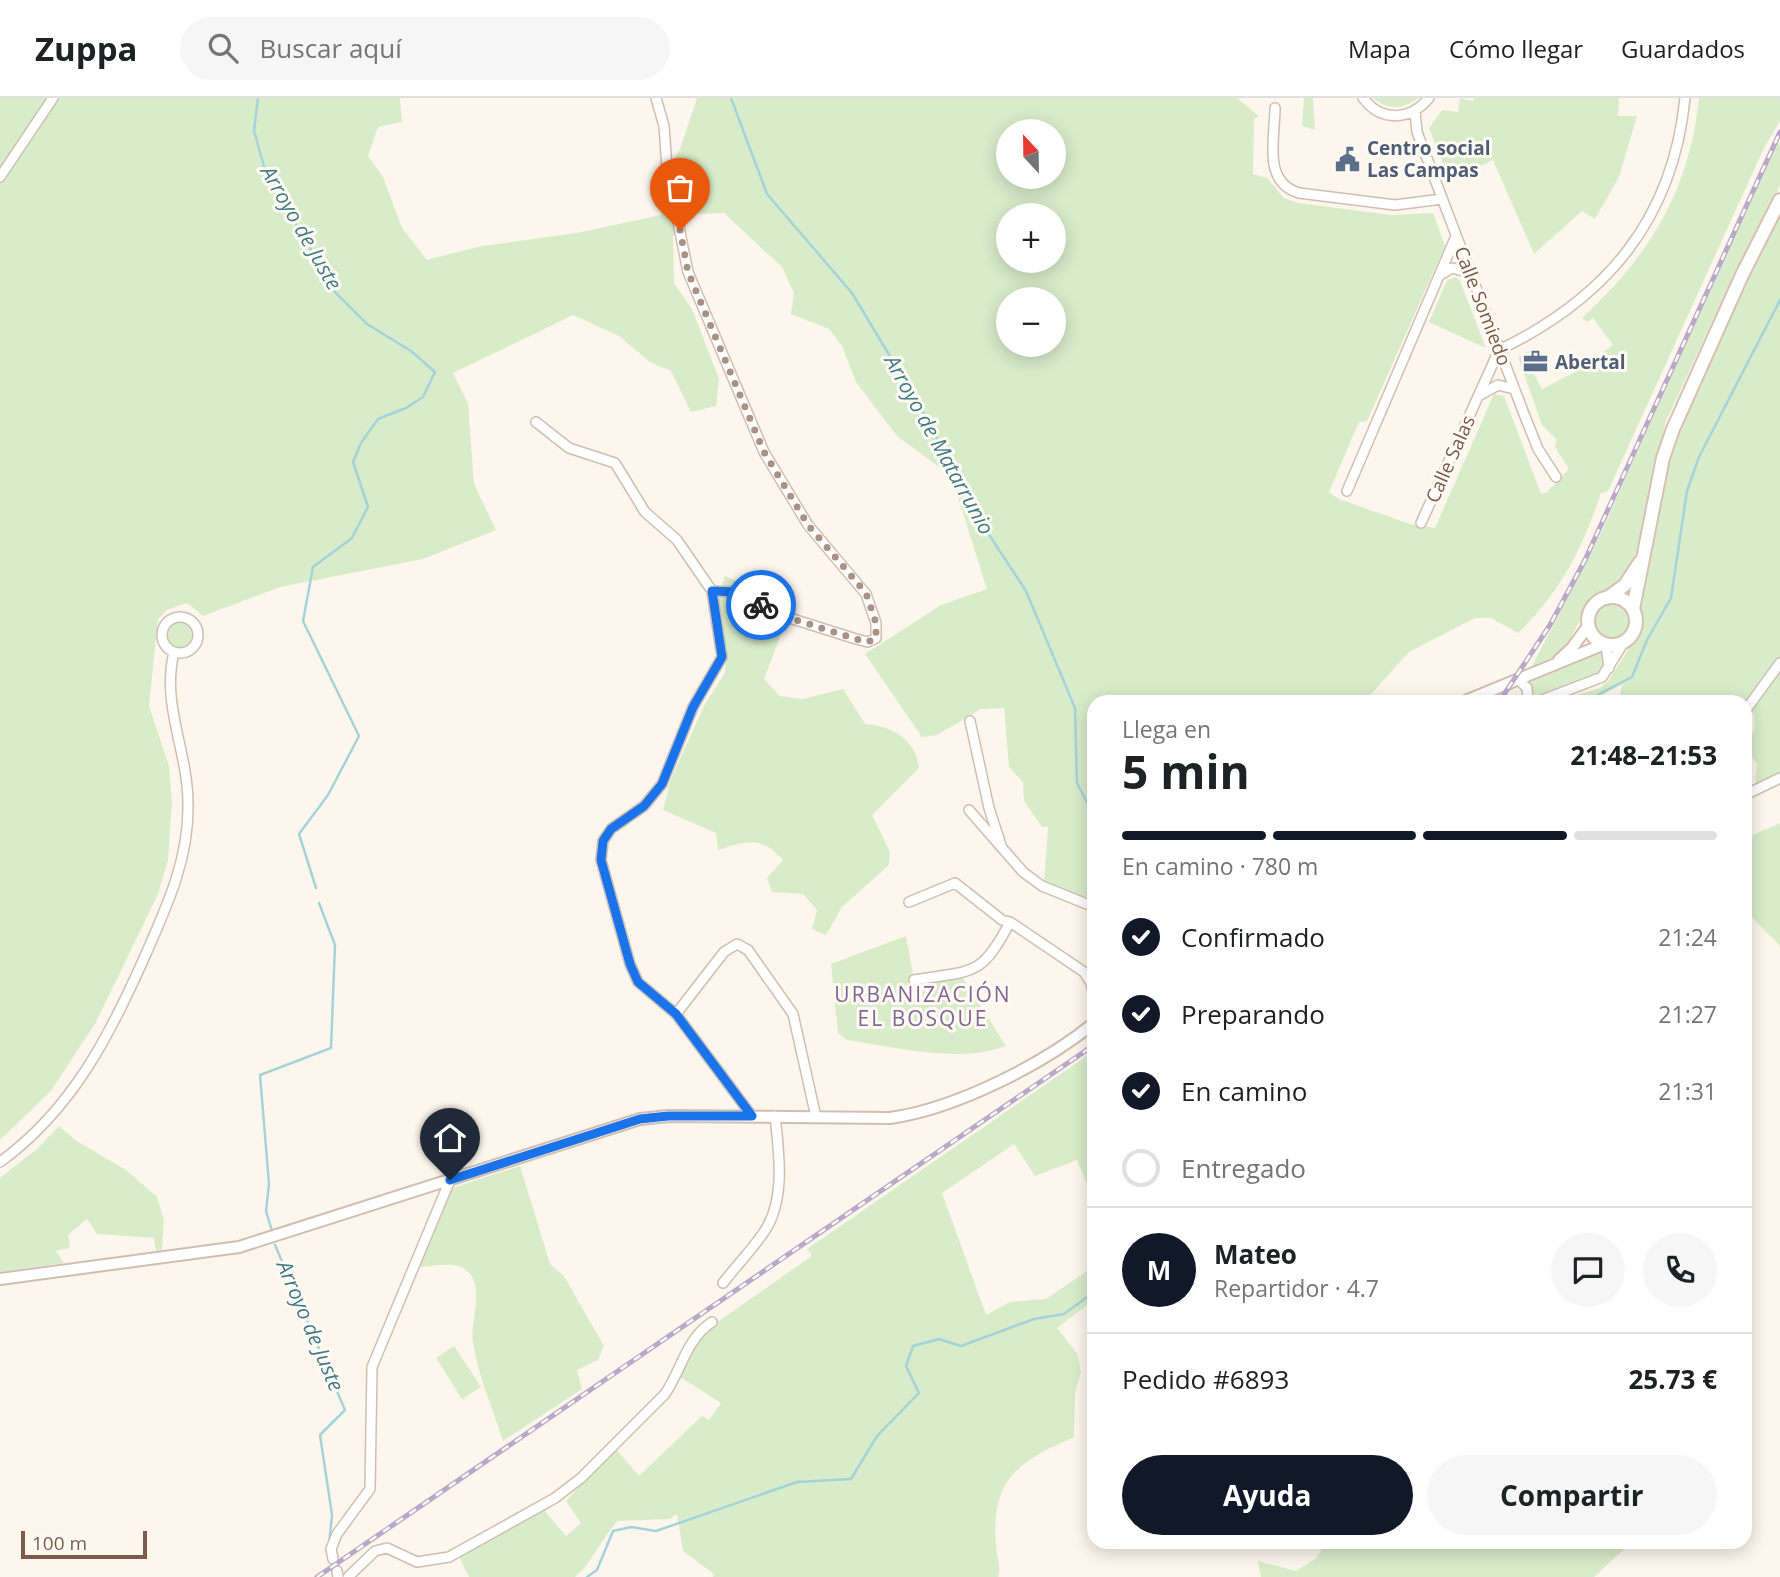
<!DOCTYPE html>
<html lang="es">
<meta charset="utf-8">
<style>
:root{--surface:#fff;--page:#f6f6f6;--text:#202124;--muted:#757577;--line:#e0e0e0;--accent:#111827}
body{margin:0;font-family:"Open Sans",sans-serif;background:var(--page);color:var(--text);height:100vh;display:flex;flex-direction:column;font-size:26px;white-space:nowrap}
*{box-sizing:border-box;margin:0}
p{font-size:23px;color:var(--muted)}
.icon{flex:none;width:38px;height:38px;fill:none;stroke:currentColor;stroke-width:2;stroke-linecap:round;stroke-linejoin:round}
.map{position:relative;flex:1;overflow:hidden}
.side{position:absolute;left:1087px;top:597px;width:665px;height:854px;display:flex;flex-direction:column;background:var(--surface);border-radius:21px;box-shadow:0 4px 18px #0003}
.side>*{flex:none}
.needle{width:46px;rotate:338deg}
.buttons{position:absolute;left:996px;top:21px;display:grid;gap:14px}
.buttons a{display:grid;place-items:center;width:70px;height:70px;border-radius:50%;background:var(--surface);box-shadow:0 4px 18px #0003;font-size:35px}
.scale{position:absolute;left:21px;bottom:18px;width:126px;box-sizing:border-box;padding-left:7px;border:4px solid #7a5c4d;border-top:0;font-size:19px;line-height:24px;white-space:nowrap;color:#7a5c4d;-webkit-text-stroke:5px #fffaf3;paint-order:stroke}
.pin{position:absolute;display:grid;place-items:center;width:60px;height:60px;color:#fff;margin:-72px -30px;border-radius:50% 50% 50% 0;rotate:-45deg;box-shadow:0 0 7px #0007}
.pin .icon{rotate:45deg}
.courier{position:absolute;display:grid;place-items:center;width:70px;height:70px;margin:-35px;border:5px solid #1a73e8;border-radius:50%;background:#fff;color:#222;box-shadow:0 2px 9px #0007}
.overview em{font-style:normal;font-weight:700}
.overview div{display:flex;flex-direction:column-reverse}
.overview{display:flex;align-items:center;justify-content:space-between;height:119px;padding:0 35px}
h1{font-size:46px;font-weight:700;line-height:52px}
.bar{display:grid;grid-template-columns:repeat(4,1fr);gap:10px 7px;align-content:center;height:84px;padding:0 35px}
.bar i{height:9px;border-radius:5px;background:var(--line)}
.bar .active{background:var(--accent)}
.bar p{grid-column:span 4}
.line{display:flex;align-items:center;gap:18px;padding:0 35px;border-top:2px solid var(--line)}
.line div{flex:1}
.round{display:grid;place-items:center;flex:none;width:74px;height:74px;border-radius:37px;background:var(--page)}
ol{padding:0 35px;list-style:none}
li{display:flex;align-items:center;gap:21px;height:77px}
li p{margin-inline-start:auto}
li .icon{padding:7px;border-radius:50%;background:var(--accent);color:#fff;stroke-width:4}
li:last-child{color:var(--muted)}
li i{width:38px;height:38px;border:4px solid var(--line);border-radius:50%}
.action{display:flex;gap:14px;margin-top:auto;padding:14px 35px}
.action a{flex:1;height:80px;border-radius:42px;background:var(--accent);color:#fff;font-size:28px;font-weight:700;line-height:80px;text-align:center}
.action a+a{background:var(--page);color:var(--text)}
header{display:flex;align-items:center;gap:42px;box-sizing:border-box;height:98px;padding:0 35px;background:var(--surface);border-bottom:2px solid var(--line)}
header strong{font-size:33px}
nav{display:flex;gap:38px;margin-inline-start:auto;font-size:24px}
.search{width:490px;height:63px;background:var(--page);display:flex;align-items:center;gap:18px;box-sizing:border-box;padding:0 24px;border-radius:38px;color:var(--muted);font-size:26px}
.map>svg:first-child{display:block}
.green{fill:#d8ecc9;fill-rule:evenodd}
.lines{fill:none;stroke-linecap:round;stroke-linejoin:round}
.stream{stroke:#a5d3da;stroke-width:2.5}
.minor-casing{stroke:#d1beb0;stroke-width:12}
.tertiary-casing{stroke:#d1beb0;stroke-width:14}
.secondary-casing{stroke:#d6c0b0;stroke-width:16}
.minor{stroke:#fff;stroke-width:9}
.tertiary{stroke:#fff;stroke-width:10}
.secondary{stroke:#fff;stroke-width:12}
.rail-casing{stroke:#b9a8c9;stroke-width:5}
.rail{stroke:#fffaf3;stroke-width:2.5;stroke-dasharray:8;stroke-linecap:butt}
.done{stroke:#a89285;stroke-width:7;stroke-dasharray:0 12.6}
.route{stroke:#1a73e8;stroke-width:9}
.labels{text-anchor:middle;stroke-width:6;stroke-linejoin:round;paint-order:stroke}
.service-label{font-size:19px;font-weight:bold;fill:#4e5e75;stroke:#fffaf3;text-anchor:start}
.street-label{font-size:19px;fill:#7a5c4d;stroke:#fffaf3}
.water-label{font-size:21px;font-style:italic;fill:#437c86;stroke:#fffaf3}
.neighbourhood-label{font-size:21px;letter-spacing:2px;fill:#846695;stroke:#fffaf3}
</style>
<header>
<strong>Zuppa</strong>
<div class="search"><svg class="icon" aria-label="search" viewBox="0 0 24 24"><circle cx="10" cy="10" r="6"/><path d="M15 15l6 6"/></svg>Buscar aquí</div>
<nav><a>Mapa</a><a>Cómo llegar</a><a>Guardados</a></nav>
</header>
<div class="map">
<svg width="1780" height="1479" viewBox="0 0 1780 1479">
<rect width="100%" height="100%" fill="#fdf6ec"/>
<path class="green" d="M 0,0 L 400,0 L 402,24 L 378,29 L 368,58 L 383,79 L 402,130 L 427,162 L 482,148 L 577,135 L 661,117 L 661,82 L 680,51 L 697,0 L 1237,0 L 1259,18 L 1254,21 L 1253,76 L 1267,80 L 1284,100 L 1298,105 L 1391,117 L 1433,115 L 1445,148 L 1367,323 L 1359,324 L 1329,394 L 1339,401 L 1410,426 L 1435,430 L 1494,296 L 1504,298 L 1541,396 L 1547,394 L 1569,371 L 1555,349 L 1557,342 L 1542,327 L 1518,259 L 1533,251 L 1534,257 L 1526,262 L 1542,291 L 1579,272 L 1613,247 L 1593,220 L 1587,224 L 1582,220 C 1650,157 1689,94 1699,0 L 1780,0 L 1780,23 L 1764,50 L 1608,393 L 1601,395 C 1582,451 1561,494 1518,535 L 1491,520 L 1475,520 L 1409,554 L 1364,604 L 1094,604 L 1094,802 L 1044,785 L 1048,729 L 1042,729 L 1024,703 L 1023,684 L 1009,669 L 1004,610 L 981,611 L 937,637 L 922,639 L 865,556 L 941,507 L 987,491 L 957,396 L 946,374 L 897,338 L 856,284 L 842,248 L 829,231 L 791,216 L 794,195 L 782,169 L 724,115 L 698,116 L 673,138 L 674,185 L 692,211 L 719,281 L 716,308 L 691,314 L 671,273 L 650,264 L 619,238 L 573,217 L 453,275 L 468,305 L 474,386 L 496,432 L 423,461 L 280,489 L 203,518 L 187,505 L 167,512 L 158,521 L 149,608 L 169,668 L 172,703 L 168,762 L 158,796 L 96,924 L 51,993 L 0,1042 ZM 1008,33 L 1054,33 L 1054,79 L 1008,79 ZM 1008,117 L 1054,117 L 1054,163 L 1008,163 ZM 1008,201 L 1054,201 L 1054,247 L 1008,247 Z
M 1304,0 L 1313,0 L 1315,32 L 1302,28 Z
M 1373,0 L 1418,0 C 1403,12 1388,12 1373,0 Z
M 1460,0 L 1473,3 L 1474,0 L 1619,0 L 1618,18 L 1637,18 L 1619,79 L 1595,121 L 1582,113 L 1534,156 L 1493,62 L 1450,84 L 1429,30 L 1442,12 L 1458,14 Z
M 1777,43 L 1780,46 L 1780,88 L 1740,164 L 1666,323 L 1633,467 L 1619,484 L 1591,501 L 1568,545 L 1554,559 L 1530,572 L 1600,437 Z
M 1780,111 L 1780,559 L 1745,609 L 1745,604 L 1617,604 L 1623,586 L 1589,604 L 1554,604 L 1600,590 L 1608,583 L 1639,535 L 1642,518 L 1637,516 L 1638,499 L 1670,350 Z
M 1456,179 L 1460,183 L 1486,250 L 1429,224 L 1447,182 Z
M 725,478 L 762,494 L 790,513 L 764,581 L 780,598 L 803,601 L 843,591 L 865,626 C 892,628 916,641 919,670 L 872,717 L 890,754 L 889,767 L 842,809 L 826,837 L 812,831 L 817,812 L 803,796 L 772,794 L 767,780 L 783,762 C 760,737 747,743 718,752 L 716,735 L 663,712 L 671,681 L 705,606 L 725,575 L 727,551 L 717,501 Z
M1594 523a18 18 0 1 1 36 0a18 18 0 1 1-36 0Z
M167 537a13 13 0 1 1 26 0a13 13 0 1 1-26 0Z
M 1603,553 L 1607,564 L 1602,574 L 1534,600 L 1526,583 L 1590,554 Z
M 1780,570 L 1780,676 L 1755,688 L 1757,666 L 1745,649 L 1745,643 L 1755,632 L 1754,617 L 1747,613 Z
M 1780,725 L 1780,848 L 1745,812 L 1745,756 L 1753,737 Z
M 906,838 L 914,882 L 959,874 L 1006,948 C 958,966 896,949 847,942 L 838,935 L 831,866 Z
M 1094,953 L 1094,1103 L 1077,1062 L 1035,1078 L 1014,1046 L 942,1095 L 986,1217 L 1010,1204 L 1046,1201 L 1094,1168 L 1094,1202 L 1057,1230 L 1077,1255 L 1081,1274 L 1075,1295 L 1074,1339 C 1018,1364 991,1380 996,1447 C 996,1458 1002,1468 998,1479 L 713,1479 L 714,1476 L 683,1453 L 677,1416 L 669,1421 L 618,1423 C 601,1440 594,1463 575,1479 L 469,1479 L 459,1459 L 544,1412 L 566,1438 L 581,1425 L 566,1403 L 615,1350 L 639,1378 L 702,1318 L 709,1322 L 721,1305 L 680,1279 L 700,1236 L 812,1158 L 807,1151 Z
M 59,1028 L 75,1042 L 126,1072 L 157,1099 L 164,1122 L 162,1152 L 156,1153 L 154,1140 L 97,1136 L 87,1121 L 68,1137 L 70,1150 L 56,1153 L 64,1165 L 0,1174 L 0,1080 L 38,1050 Z
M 520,1068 L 550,1166 L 564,1178 L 604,1248 L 598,1262 L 577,1272 L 582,1291 L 503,1343 C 493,1311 478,1278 473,1245 C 469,1222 487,1190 466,1172 C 455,1163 433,1168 419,1169 L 452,1090 Z
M 454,1248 L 481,1289 L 462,1301 L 436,1260 Z
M 1328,1444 L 1632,1444 L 1594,1479 L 1261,1479 L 1258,1463 L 1296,1473 L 1315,1461 Z"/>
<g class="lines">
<path class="stream" d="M 258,0 L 254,33 L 265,72 L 335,194 L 367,226 L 411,253 L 435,274 L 423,299 L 406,310 L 378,321 L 361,345 L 353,364 L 368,409 L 352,440 L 313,469 L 303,523 L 359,638 L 328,697 L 299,736 L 316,790
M 731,0 L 767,96 L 852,195 L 921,310 L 982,426 L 1026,493 L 1075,610 L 1077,685 L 1094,718
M 1584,604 L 1632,579 L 1647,542 L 1671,500 L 1687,393 L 1699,359 L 1780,202
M 272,1133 L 266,1113 L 269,1086 L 260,977 L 331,950 L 335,847 L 319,805
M 275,1147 L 345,1312 L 320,1337 L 332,1417 L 328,1457
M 587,1479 L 597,1472 L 613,1433 L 631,1429 L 656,1433 L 797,1384 L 851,1381 L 877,1338 L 919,1295 L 906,1268 L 913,1248 L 939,1241 L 961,1248 L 1034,1221 L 1064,1216 L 1094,1194"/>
<defs>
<path id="minor" d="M 656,0 L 664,28 L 667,69 L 688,174 L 764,354 L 808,427 L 866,496 L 876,525 L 876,540 L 868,544 L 856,541 L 777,516 L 737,494 L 712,493
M 1363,0 C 1381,24 1410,23 1429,0
M 1275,10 C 1275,40 1262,84 1299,95 L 1395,107 L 1442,101
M 1415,13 L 1417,34 L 1524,316 L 1538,351 L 1556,379
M 0,79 L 53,0
M 1440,177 L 1452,170 L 1470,175
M 1499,252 C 1607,200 1673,121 1685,0
M 1480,297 L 1498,287 L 1514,291
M 536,324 L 569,350 L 615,365 L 645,414 L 677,442 L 712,493 L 722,559 L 693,609 L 662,686 L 644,708 L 611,731 L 603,743 L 601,762 L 630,866 L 638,884 L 676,916 L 752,1018
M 1347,393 L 1456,138
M 1421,425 L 1499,252
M162 537a18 18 0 1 1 36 0a18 18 0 1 1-36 0Z
M 1606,547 L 1609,570
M 1518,581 L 1527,590 L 1528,604
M 1537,604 L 1602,579 L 1624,544
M 1745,613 L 1780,565
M 970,623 L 989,710 L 1001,747
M 1745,697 L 1780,680
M 969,712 L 1023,774 L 1042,788 L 1094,809
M 909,804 L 955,785 L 1002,822 L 1010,824 L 1084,874 L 1091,885 L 1094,897
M 914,882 C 973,872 981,880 1010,824
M 676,916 L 724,854 L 737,846 L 748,852 L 793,916 L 816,1019
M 0,1064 C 72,1012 110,937 145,858 C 167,808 189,761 188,706 C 188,653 161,607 174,554
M 723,1185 C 736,1168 752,1152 764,1134 C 786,1102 779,1054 775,1018
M 333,1461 L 331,1451 L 337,1436 L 370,1391 L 372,1269 L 450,1082
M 337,1473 L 338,1479
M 348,1479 L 375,1453 L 387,1450 L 417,1464 L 449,1459 L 555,1400 L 581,1380 L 665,1296 C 682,1271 686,1241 712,1224"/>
<path id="tertiary" d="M 1559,562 L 1572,550 L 1588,528
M 1463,604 L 1602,547
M 0,1181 L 239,1149 L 640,1021 L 668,1018 L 890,1020 C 955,1011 1044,966 1094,925"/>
<path id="secondary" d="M1588 523a24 24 0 1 1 48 0a24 24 0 1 1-48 0Z
M 1607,500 L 1625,487 L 1640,464
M 1633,511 L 1663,360 L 1673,331 L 1742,177 L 1780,102"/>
</defs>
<use href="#minor" class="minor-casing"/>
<use href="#tertiary" class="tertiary-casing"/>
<use href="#secondary" class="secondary-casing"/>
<use href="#minor" class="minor"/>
<use href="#tertiary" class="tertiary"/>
<use href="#secondary" class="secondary"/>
<defs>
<path id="rail" d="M 1499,604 L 1550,527 L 1585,462 L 1780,34
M 317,1479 L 1094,947"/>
</defs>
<use href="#rail" class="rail-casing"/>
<use href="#rail" class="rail"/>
</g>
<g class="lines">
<path class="done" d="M 680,132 L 688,174 L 764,354 L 808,427 L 866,495 L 876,525 L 876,540 L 868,544 L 856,541 L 777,516 L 761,507"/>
<path class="route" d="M 450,1082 L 640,1021 L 668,1018 L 752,1018 L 676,916 L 638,884 L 630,866 L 601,762 L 603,743 L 611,731 L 644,708 L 662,686 L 693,609 L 722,559 L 712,493 L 737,494 L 761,507"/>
</g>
<defs>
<symbol id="civic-bare" viewBox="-9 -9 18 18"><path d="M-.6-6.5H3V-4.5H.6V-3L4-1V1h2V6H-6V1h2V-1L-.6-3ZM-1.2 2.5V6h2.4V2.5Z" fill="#5c6f8a" stroke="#fffaf3" stroke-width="2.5" paint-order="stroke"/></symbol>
<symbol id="office-bare" viewBox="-9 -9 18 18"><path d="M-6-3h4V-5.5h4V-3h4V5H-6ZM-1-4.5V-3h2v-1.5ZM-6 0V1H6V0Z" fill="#5c6f8a" stroke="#fffaf3" stroke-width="2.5" paint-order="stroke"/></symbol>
</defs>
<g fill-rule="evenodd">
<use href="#civic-bare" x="1330" y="44" width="35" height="35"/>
<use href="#office-bare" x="1518" y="246" width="35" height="35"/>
</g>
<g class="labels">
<g class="service-label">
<text x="1367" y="57">Centro social<tspan x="1367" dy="22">Las Campas</tspan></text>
<text x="1555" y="271">Abertal</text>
</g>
<g class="street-label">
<text transform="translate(1483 208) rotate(69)" y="7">Calle Somiedo</text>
<text transform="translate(1450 361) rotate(-66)" y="7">Calle Salas</text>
</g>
<g class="water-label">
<text transform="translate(301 130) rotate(60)" y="7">Arroyo de Juste</text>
<text transform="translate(939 347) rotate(61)" y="7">Arroyo de Matarrunio</text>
<text transform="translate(310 1228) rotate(67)" y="7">Arroyo de Juste</text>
</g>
<g class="neighbourhood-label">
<text x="923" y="904">URBANIZACIÓN<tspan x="923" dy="24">EL BOSQUE</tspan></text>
</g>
</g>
</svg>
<div class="buttons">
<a><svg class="needle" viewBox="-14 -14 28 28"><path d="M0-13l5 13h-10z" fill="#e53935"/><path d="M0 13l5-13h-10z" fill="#757577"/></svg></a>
<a>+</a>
<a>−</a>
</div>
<div class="scale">100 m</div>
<div class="pin" style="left:680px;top:132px;background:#ea580c"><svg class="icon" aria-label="bag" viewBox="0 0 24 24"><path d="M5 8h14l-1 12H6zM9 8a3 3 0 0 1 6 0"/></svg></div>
<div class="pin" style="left:450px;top:1082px;background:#1f2937"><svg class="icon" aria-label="home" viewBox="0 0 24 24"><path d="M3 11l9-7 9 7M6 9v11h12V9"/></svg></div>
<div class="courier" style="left:761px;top:507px"><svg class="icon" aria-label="bike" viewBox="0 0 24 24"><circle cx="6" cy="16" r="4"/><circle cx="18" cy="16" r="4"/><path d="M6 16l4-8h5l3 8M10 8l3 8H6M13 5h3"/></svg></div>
<section class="side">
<div class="overview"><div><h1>5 min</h1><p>Llega en</p></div><em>21:48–21:53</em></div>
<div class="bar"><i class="active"></i><i class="active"></i><i class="active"></i><i></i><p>En camino · 780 m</p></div>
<ol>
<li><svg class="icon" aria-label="check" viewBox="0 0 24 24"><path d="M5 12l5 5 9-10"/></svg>Confirmado<p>21:24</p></li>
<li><svg class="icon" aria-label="check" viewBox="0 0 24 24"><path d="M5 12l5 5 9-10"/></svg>Preparando<p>21:27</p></li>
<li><svg class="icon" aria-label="check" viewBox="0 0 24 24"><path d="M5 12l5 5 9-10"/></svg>En camino<p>21:31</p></li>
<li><i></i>Entregado</li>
</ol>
<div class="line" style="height:126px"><b class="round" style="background:var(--accent);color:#fff">M</b><div><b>Mateo</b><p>Repartidor · 4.7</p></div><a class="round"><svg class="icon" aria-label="chat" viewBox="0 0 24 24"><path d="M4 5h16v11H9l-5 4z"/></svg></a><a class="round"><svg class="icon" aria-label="phone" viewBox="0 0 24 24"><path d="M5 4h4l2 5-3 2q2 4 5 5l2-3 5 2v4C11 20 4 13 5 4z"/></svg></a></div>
<div class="line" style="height:91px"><div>Pedido #6893</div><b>25.73 €</b></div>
<div class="action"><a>Ayuda</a><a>Compartir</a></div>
</section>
</div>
